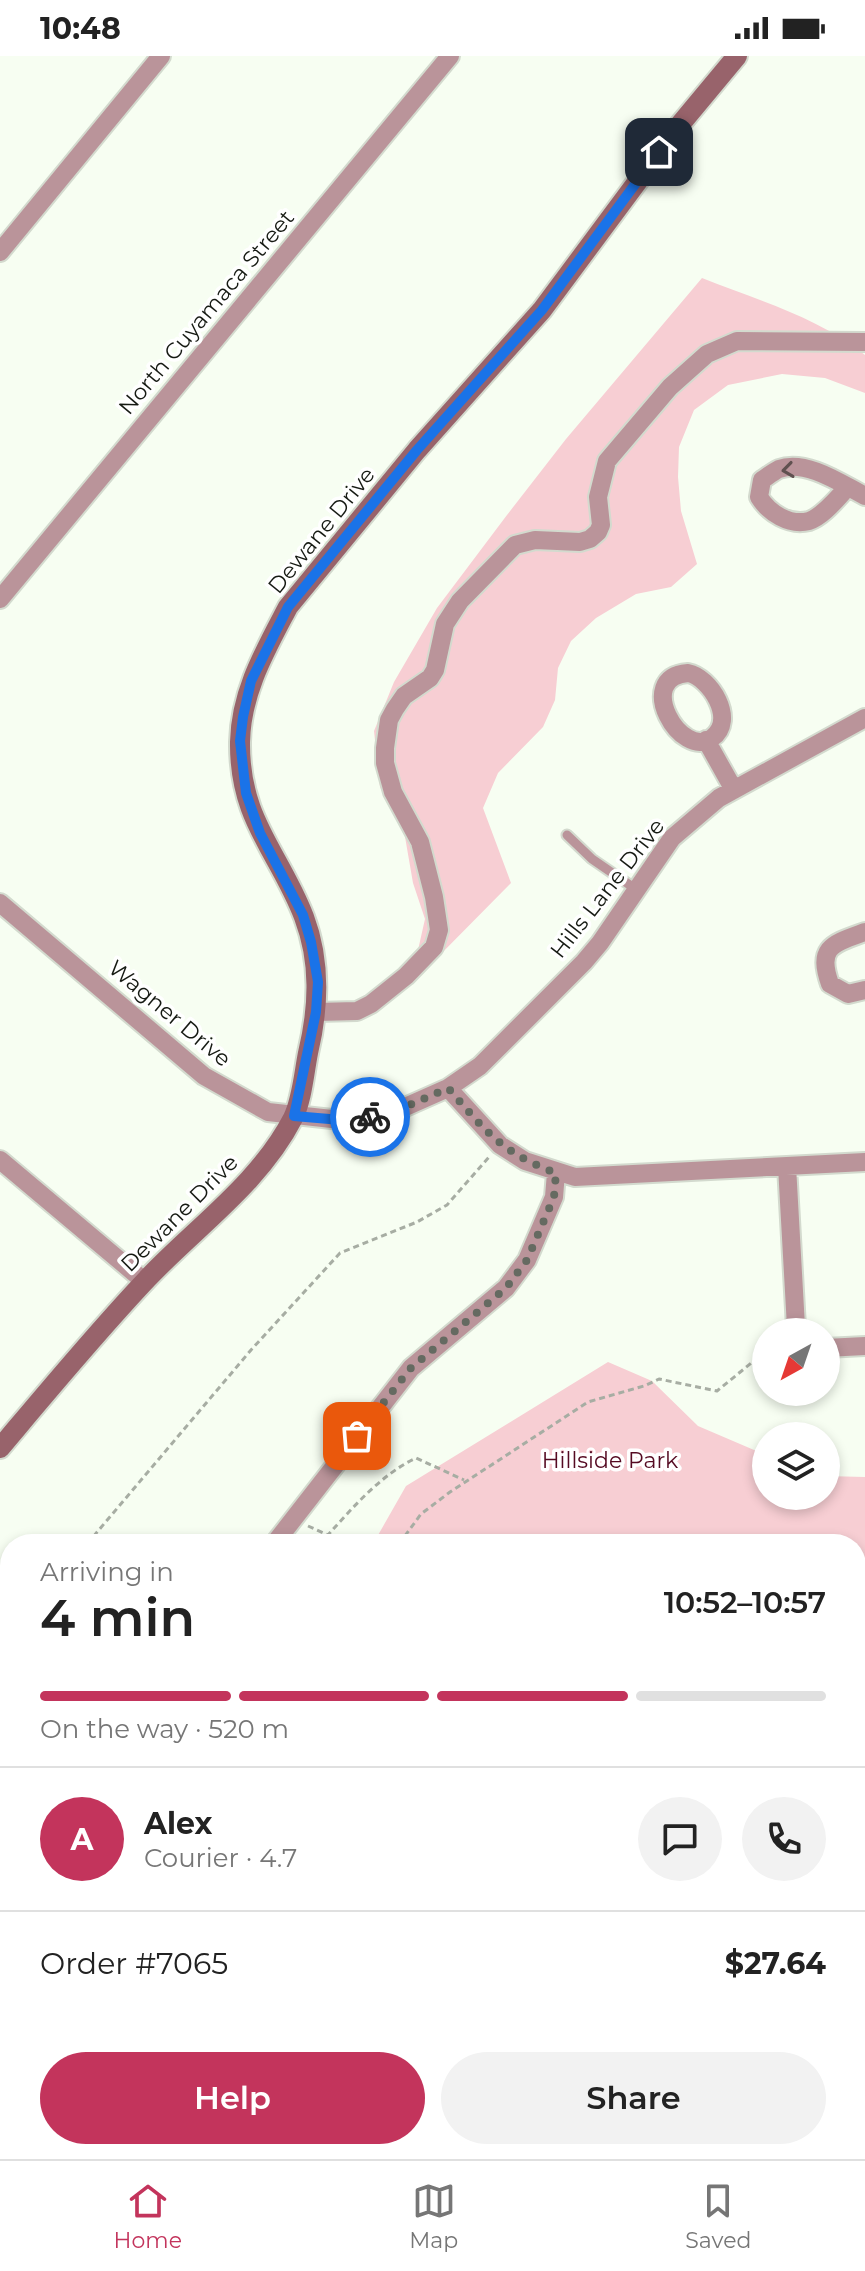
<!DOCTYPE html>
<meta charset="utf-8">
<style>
:root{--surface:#fff;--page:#f2f2f2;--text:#222;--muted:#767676;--line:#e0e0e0;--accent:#c3345c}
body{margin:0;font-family:Montserrat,sans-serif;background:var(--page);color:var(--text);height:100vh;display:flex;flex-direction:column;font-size:30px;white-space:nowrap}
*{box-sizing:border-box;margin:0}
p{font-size:26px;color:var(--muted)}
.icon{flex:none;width:44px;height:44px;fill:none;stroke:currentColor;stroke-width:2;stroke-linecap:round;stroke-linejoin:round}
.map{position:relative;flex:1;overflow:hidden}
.side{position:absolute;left:0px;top:1478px;width:866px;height:626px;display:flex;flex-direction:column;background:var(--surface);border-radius:32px 32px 0 0;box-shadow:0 4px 12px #0003}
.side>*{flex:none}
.needle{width:52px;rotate:220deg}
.controls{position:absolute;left:752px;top:1262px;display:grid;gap:16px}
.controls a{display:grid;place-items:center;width:88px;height:88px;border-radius:50%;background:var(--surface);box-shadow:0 4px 12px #0003;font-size:40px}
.pin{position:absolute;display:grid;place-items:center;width:68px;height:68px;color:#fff;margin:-34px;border-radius:16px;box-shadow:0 4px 12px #0006}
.courier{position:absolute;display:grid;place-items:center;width:80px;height:80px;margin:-40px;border:6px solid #1a73e8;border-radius:50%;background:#fff;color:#222;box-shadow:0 2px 10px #0007}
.summary em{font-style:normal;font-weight:600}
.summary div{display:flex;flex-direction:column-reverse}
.summary{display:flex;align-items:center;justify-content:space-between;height:136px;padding:0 40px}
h1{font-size:52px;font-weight:600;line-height:60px}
.bar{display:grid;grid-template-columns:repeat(4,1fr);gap:12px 8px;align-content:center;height:96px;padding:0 40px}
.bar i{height:10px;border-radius:6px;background:var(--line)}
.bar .on{background:var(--accent)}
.bar p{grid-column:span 4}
.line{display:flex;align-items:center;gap:20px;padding:0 40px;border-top:2px solid var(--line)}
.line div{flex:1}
.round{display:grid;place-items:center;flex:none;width:84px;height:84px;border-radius:42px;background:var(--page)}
.cta{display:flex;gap:16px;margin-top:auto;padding:16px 40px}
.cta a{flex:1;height:92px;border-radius:48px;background:var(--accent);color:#fff;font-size:32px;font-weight:600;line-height:92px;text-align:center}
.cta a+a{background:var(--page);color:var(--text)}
.status{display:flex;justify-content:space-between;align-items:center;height:56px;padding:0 40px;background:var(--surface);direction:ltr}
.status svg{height:22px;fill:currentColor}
.tab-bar{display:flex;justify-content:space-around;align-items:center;height:112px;border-top:2px solid var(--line);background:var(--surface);font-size:22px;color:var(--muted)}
.tab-bar a{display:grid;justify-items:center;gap:4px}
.tab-bar .on{color:var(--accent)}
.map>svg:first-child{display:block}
.green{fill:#f7ced3}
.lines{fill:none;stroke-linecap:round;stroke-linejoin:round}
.lane-casing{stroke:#d3dace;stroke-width:13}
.street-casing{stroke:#d3dace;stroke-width:22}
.secondary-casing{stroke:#d3dace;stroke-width:24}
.path{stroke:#a7ada3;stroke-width:3;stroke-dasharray:6 4;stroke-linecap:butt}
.lane{stroke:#ba949a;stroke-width:9}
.street{stroke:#ba949a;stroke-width:18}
.secondary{stroke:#98636b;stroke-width:20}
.oneway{stroke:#605150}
.done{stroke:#656a61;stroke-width:8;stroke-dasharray:0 14.4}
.route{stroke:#1a73e8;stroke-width:10}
.labels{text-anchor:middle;stroke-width:7;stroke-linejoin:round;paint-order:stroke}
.street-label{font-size:22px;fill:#161a13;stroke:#fff}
.park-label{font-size:22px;fill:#550a22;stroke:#fff}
</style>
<div class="status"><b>10:48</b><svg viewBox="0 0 49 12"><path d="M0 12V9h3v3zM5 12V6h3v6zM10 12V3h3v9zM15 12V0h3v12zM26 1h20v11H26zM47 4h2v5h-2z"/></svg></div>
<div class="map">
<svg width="865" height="2103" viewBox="0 0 865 2103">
<rect width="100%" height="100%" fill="#f7fef2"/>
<path class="green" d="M 702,222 C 757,244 818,261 865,299 L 865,337 L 825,322 L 782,318 L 728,329 L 694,354 L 679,391 L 678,421 L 681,455 L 697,508 L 671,531 L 636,538 L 596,562 L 571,585 L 558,612 L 555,644 L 543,671 L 498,717 L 483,752 L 511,827 L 431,908 L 418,894 L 425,863 L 413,827 L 404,775 L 380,731 L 374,675 L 394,626 L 437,552 L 507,459 L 566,383 Z
M 608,1306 L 652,1325 L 698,1370 L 766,1399 L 766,1440 L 826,1440 L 826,1420 L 865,1421 L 865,1597 L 856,1600 L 856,1488 L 373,1488 L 406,1430 Z
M 94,2094 L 552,2094 L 559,2103 L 87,2103 Z"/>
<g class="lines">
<defs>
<path id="lane" d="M 567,779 L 592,803 L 637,834"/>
<path id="street" d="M 0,196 L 161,0
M 848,431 C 838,441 824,460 809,465 C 789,470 769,457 759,441 L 762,424 C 768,420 773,416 779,413 C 806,403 842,428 865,440
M 0,543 L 450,0
M 688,617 C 710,621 737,664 712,682 C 681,705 633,621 688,617 Z
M 706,684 L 734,734
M 0,847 L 204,1020 L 268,1056 L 341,1064 L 394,1056 L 448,1032 L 480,1010 L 584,906 L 600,887 L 672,782 L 719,742 L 865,662
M 865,876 C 832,888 817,891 830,928 L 848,938 L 865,934
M 316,956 L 357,955 L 371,948 L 406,920 L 434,891 L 439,874 L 434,841 L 420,786 L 393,736 L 385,707 L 385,692 L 389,664 L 395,653 L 404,640 L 430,622 L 435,614 L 445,568 L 460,545 L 515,489 L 535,484 L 580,486 L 590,483 L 598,476 L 601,469 L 598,441 L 607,405 L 670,331 L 707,298 L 737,285 L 865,286
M 448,1032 L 500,1089 L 525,1105 L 575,1121 L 865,1106
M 0,1104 L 144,1225
M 787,1110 L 796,1271 L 800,1276
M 826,1292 L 865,1290
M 274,1488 L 411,1312 L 506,1232 L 527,1204 L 554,1141 L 556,1117
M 0,1787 L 10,1775
M 856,2032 L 865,2044
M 749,2094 L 755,2103"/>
<path id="secondary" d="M 0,1392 C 48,1335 96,1277 147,1223 C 196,1171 259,1128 293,1062 C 302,1044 304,1017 308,997 C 319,951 321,906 304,861 C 279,796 239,764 240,686 C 241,636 265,595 288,551 L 417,394 L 542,254 L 678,71 L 737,0
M 0,2050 L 10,2058
M 43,2094 L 47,2099 L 46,2103"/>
</defs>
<use href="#lane" class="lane-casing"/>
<use href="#street" class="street-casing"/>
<use href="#secondary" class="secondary-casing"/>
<path class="path" d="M 308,1470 L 328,1479 C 353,1451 382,1418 416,1402 L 464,1424
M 87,1488 L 251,1294 L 340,1197 L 417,1166 L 447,1149 L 489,1101
M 399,1488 L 421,1458 L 450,1436 L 588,1346 L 644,1330 L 659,1323 L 717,1335 L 766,1295
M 0,1586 L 10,1575
M 248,2094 L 259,2103
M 310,2094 L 312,2103"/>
<use href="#lane" class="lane"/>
<use href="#street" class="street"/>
<use href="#secondary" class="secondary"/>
</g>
<defs><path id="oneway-chevron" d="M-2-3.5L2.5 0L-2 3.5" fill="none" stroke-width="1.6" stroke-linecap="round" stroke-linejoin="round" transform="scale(2)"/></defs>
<use class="oneway" href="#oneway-chevron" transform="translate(788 414) rotate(172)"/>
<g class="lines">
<path class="done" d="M 357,1380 L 411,1312 L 506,1232 L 527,1204 L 554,1141 L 556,1117 C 500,1096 486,1075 448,1032 L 394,1056 L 370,1061"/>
<path class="route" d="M 370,1061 L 341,1064 L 294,1060 L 316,956 L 318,926 L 311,886 L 303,859 L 260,777 L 246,737 L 240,685 L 243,661 L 251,625 L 288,551 L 417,394 L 542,254 L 659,96"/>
</g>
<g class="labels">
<g class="street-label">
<text transform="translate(206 256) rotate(-50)" y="8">North Cuyamaca Street</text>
<text transform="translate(321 474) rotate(-51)" y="8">Dewane Drive</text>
<text transform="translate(607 832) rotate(-52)" y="8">Hills Lane Drive</text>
<text transform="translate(170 957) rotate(40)" y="8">Wagner Drive</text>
<text transform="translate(179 1157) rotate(-45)" y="8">Dewane Drive</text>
</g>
<g class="park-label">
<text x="610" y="1412">Hillside Park</text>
</g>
</g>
</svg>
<div class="controls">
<a><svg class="needle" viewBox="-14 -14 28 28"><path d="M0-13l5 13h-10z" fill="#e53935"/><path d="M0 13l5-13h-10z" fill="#767676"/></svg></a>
<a><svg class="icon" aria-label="layers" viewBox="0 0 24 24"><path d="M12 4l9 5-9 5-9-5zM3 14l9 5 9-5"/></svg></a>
</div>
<div class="pin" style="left:357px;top:1380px;background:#ea580c"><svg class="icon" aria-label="bag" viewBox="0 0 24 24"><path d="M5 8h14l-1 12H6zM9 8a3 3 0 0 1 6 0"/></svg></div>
<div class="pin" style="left:659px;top:96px;background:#1f2937"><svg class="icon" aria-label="home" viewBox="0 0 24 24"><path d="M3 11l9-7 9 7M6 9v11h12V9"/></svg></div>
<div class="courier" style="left:370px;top:1061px"><svg class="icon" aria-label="bike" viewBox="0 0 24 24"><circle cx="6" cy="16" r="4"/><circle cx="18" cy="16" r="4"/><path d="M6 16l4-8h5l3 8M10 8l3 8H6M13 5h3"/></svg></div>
<section class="side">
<div class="summary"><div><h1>4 min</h1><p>Arriving in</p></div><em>10:52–10:57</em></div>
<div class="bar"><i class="on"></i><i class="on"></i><i class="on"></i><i></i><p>On the way · 520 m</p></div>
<div class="line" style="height:144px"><b class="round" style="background:var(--accent);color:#fff">A</b><div><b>Alex</b><p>Courier · 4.7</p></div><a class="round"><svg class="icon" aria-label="chat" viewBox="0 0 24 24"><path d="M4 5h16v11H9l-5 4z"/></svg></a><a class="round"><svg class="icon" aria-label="phone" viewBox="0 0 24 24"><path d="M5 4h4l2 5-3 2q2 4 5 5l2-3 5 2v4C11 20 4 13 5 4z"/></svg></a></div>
<div class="line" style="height:104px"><div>Order #7065</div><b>$27.64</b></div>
<div class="cta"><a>Help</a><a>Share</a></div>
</section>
</div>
<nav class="tab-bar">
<a class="on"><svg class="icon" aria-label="home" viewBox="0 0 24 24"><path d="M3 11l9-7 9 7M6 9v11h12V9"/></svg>Home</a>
<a><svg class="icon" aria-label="map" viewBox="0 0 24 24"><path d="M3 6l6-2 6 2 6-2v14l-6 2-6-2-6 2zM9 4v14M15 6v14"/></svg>Map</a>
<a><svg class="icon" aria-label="saved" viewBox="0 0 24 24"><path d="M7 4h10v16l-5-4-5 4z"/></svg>Saved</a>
</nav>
